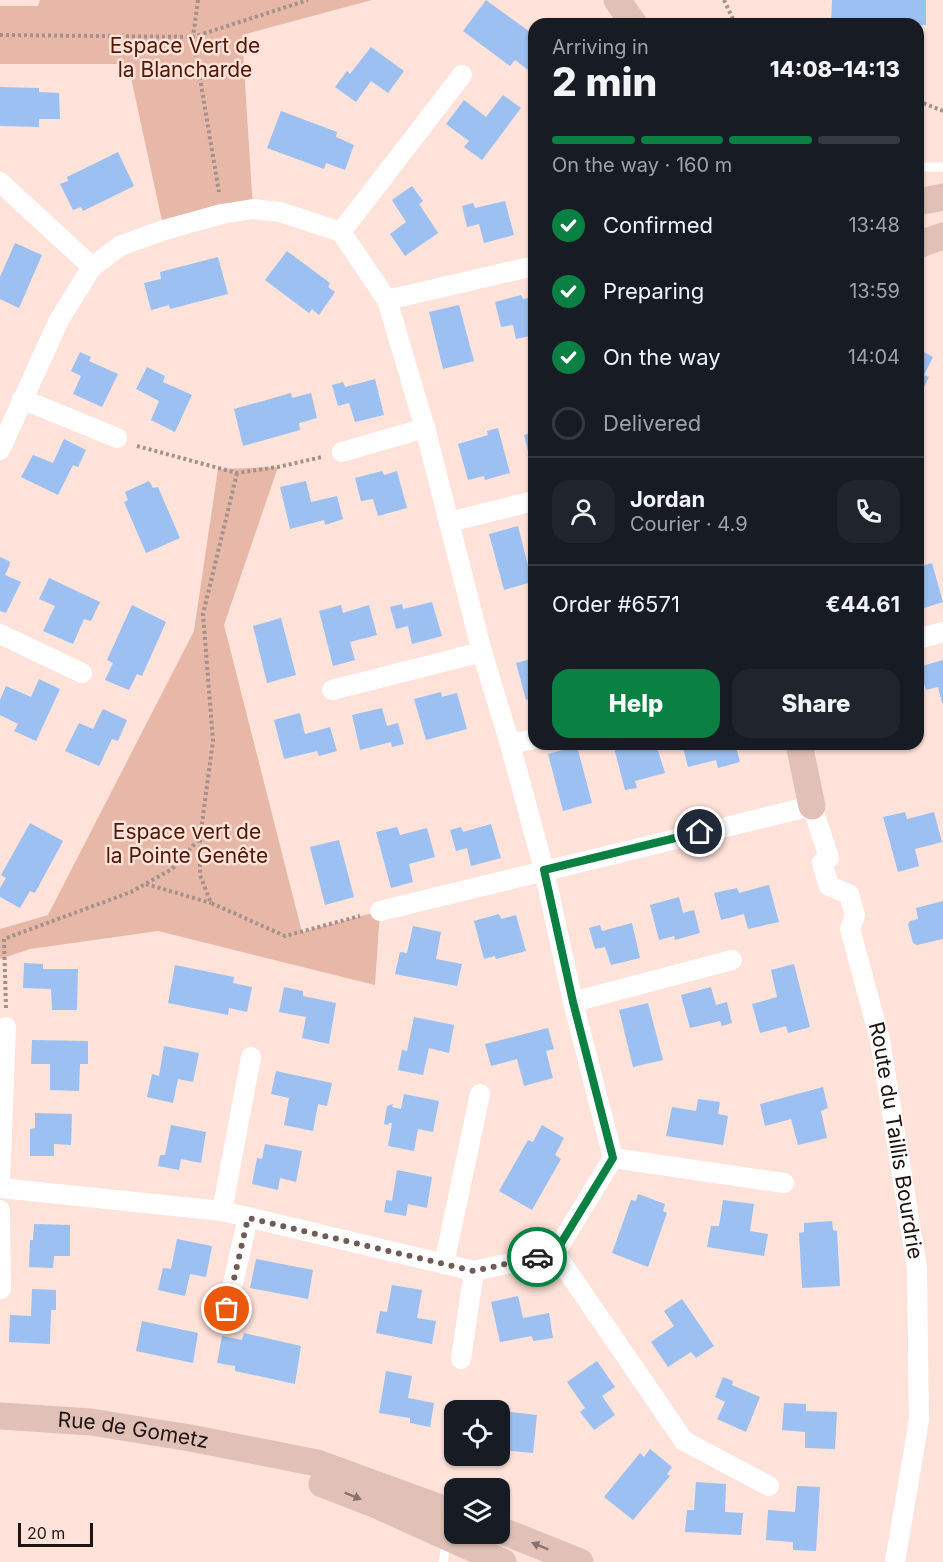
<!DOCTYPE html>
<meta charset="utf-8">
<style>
:root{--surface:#171b24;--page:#20242c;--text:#f1f3f6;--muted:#9ea1a6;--line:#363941;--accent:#0b8043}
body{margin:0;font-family:Inter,sans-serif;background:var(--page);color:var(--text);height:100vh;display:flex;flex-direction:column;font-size:22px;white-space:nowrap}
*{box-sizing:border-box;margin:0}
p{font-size:20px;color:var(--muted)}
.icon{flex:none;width:33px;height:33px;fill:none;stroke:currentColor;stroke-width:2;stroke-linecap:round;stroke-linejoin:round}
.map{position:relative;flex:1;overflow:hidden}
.drawer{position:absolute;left:528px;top:18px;width:396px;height:732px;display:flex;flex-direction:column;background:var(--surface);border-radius:18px;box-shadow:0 2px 4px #0004}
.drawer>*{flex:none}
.fabs{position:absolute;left:444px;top:1400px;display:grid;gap:12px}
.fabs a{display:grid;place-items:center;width:66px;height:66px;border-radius:12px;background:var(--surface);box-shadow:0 2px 4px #0004;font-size:30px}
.scale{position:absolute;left:18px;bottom:15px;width:75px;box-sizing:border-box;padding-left:6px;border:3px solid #1e1411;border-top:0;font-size:16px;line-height:21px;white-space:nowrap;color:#1e1411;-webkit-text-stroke:4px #ffe2d9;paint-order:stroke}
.pin{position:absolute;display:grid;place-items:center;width:51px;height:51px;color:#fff;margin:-26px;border:3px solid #fff;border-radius:50%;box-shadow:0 2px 6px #0007}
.courier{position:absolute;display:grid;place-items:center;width:60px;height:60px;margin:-30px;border:4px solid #0b8043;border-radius:50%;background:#fff;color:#222;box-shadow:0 2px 8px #0007}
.summary em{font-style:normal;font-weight:800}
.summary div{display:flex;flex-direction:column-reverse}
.summary{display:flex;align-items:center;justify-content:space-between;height:102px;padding:0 24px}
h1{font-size:39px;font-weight:800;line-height:45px}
.bar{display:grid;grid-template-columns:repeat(4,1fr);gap:9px 6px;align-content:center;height:72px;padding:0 24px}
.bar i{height:8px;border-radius:4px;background:var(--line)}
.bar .selected{background:var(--accent)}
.bar p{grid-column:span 4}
.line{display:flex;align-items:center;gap:15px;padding:0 24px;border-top:2px solid var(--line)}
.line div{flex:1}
.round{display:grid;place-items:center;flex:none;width:63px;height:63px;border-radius:18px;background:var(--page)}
ol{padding:0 24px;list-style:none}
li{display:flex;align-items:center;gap:18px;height:66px}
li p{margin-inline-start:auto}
li .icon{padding:6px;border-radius:50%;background:var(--accent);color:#fff;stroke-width:4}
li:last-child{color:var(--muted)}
li i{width:33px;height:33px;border:3px solid var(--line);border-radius:50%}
.button{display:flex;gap:12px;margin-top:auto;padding:12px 24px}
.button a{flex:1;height:69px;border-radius:18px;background:var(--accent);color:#fff;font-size:24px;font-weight:800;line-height:69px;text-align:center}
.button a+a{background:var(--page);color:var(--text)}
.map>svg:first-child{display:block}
.green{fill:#e7b8a8}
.building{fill:#9cc0f1}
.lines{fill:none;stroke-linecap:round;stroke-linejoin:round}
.path{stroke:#a6918a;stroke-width:4;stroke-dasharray:3 3;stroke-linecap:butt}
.lane{stroke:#fff;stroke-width:9}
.street{stroke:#fff;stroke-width:20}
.secondary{stroke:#e1c1b7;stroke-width:27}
.oneway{fill:#89736c}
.done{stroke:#6d5c57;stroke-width:6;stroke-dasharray:0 10.8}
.route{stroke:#0b8043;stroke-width:8}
.labels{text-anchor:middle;stroke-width:5;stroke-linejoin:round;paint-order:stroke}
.park-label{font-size:21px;fill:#501905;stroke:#ffe2d9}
.street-label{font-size:21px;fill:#1e1411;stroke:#ffe2d9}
</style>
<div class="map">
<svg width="943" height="1562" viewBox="0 0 943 1562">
<rect width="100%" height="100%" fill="#ffe2d9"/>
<path class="green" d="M 40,0 L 372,0 L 242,35 L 253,209 L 164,230 L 128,64 L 0,64 L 0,6 L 38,6 Z
M 278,467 L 224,625 L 302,932 L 380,911 L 375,985 L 158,931 L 30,949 L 0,959 L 0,929 L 48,915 L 194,631 L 218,469 Z"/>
<path class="building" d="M 486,0 L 534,35 L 531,39 L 534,42 L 534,68 L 531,72 L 515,60 L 510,66 L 463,31 Z
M 832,0 L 926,0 L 926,25 L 831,24 Z
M 371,47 L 404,71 L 388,93 L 371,81 L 356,102 L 335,87 L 347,71 L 350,74 Z
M 0,87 L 39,88 L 39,92 L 59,93 L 60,119 L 39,119 L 39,127 L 0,126 Z
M 503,95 L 521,108 L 482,160 L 464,147 L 469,141 L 446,124 L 464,100 L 486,117 Z
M 281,111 L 337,132 L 336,137 L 354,145 L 345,170 L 326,163 L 324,169 L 267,148 Z
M 118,152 L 134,186 L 83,211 L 81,207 L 73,210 L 60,184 L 68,181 L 67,177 Z
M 412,186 L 423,201 L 419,204 L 438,233 L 405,256 L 390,234 L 406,222 L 392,200 Z
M 505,201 L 514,235 L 484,243 L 479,224 L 467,227 L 462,206 L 473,203 L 475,208 Z
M 15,243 L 42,255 L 19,308 L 0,299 L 0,277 Z
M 287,251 L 330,283 L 328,287 L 335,292 L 319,315 L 312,309 L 309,313 L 265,280 Z
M 218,257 L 228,294 L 170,309 L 169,305 L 151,310 L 144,283 L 161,279 L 160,272 Z
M 521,295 L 523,299 L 534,297 L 534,335 L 516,339 L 513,325 L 501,327 L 495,302 Z
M 459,305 L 474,361 L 443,369 L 429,312 Z
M 918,349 L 933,357 L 924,375 L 929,377 L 918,399 Z
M 80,352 L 91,357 L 89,361 L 118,374 L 102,407 L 73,394 L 81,376 L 71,371 Z
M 147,367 L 165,376 L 163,382 L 192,395 L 175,432 L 151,420 L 159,401 L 136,389 Z
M 375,379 L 384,415 L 355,422 L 349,403 L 338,406 L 332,385 L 343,382 L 345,387 Z
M 291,393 L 292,398 L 311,393 L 317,418 L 299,423 L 300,430 L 243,446 L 234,409 Z
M 498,428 L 510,473 L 485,480 L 484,476 L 468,480 L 458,444 L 488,435 L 487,431 Z
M 534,432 L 534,454 L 529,455 L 524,435 Z
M 64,439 L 86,450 L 78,467 L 73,465 L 58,495 L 21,477 L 33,455 L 53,463 Z
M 382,471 L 384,475 L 397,471 L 407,508 L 378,516 L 373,499 L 361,501 L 355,478 Z
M 149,481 L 153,488 L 158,487 L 180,538 L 146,553 L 124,502 L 128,500 L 125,492 Z
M 306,481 L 311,502 L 337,496 L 343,519 L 325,525 L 324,520 L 290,529 L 280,487 Z
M 518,526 L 532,582 L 504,590 L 489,534 Z
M 0,557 L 9,561 L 10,564 L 5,575 L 21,582 L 6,613 L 0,611 Z
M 932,563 L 943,602 L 918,610 L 918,567 Z
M 49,578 L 100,602 L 91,621 L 84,619 L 73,644 L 43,631 L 55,606 L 39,599 Z
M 432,602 L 442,636 L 412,644 L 408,626 L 396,629 L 390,607 L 402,604 L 403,609 Z
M 132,605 L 166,622 L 142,676 L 137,674 L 129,690 L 105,680 L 113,663 L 107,660 Z
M 341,605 L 343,613 L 369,605 L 377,635 L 350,642 L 355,660 L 333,666 L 319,611 Z
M 281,618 L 296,675 L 267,683 L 253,626 Z
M 534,658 L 534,697 L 526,700 L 516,663 Z
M 943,660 L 943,703 L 942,703 L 938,687 L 926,690 L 919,667 Z
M 39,679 L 60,689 L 36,741 L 14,731 L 18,724 L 0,715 L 0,700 L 6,686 L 31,697 Z
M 441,692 L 442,697 L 457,693 L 467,729 L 426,740 L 414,699 Z
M 382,708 L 387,726 L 398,723 L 404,744 L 392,747 L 391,742 L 360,750 L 352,715 Z
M 103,709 L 127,720 L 118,741 L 112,739 L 99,766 L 65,751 L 79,723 L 93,729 Z
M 300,713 L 305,734 L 330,727 L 337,751 L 319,756 L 317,751 L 284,759 L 274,720 Z
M 613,744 L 656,744 L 665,773 L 635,781 L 637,788 L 625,790 Z
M 682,744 L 735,744 L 740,762 L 718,768 L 716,760 L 688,767 Z
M 577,746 L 592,803 L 563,811 L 548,754 Z
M 905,812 L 907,819 L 934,812 L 942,842 L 915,849 L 919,866 L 898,872 L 883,817 Z
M 30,823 L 63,841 L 35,893 L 30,891 L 20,908 L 0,897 L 0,888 L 6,878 L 1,875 Z
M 491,824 L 501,858 L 471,866 L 467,848 L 456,851 L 450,830 L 461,827 L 463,832 Z
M 397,827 L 400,835 L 427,828 L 435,857 L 409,864 L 413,882 L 391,888 L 376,832 Z
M 339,840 L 354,897 L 325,905 L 310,847 Z
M 769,885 L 779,922 L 748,929 L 744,914 L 721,920 L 714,893 L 737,888 L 739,893 Z
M 679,897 L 683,913 L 694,910 L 700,933 L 675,940 L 674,936 L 659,940 L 650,905 Z
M 943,901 L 943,939 L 917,945 L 913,943 L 908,924 L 910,921 L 918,919 L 916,908 Z
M 499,914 L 501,919 L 516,915 L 526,951 L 496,959 L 495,956 L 484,959 L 474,921 Z
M 632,923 L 640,958 L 611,965 L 605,947 L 595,949 L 589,928 L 600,925 L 602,931 Z
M 413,926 L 441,932 L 436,959 L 462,964 L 457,986 L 395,974 L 400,952 L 407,953 Z
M 24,963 L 43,964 L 43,969 L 78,969 L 77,1010 L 52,1010 L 51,989 L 23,988 Z
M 794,964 L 810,1027 L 788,1033 L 786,1026 L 760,1033 L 752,1004 L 777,997 L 771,970 Z
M 175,965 L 234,977 L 233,983 L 252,987 L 247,1012 L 229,1008 L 228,1015 L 168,1003 Z
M 284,987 L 303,991 L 303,996 L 336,1003 L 329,1044 L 302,1038 L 306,1017 L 279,1012 Z
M 711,987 L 716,1005 L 727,1002 L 732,1023 L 722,1026 L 720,1021 L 690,1028 L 681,995 Z
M 648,1003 L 663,1060 L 633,1067 L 619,1010 Z
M 414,1017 L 454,1025 L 449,1053 L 429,1048 L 423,1075 L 398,1070 L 402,1050 L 407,1051 Z
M 548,1028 L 554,1049 L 546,1051 L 553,1078 L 524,1086 L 517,1059 L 491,1066 L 485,1044 Z
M 32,1040 L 88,1041 L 88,1064 L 80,1064 L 79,1091 L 50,1090 L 50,1064 L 31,1064 Z
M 164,1046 L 199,1053 L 193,1082 L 178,1079 L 173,1103 L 147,1097 L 152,1074 L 159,1076 Z
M 276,1071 L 332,1083 L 327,1106 L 318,1104 L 313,1131 L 284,1125 L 289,1098 L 271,1094 Z
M 823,1087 L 828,1108 L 821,1111 L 827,1138 L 798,1145 L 791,1119 L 765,1126 L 760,1104 Z
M 404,1094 L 439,1101 L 433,1132 L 418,1129 L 414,1151 L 388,1146 L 392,1123 L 389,1123 L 388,1125 L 384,1124 L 387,1106 L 393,1104 L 392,1107 L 401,1109 Z
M 698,1099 L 720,1102 L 718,1114 L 728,1116 L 723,1145 L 666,1136 L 672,1107 L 696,1111 Z
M 35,1113 L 72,1114 L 71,1145 L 54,1144 L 54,1156 L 30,1156 L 30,1129 L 35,1128 Z
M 171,1125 L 206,1132 L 201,1163 L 181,1159 L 179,1170 L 158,1166 L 160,1155 L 165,1155 Z
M 542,1125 L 564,1138 L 555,1155 L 561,1159 L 532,1210 L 499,1191 L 528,1140 L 533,1142 Z
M 265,1144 L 302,1151 L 296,1182 L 280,1178 L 278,1190 L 252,1184 L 257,1158 L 262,1159 Z
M 397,1170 L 432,1177 L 427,1208 L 408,1204 L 406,1216 L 384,1212 L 386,1200 L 392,1201 Z
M 638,1194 L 665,1204 L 663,1211 L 667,1213 L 648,1267 L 612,1253 L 631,1200 L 636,1201 Z
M 723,1200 L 754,1204 L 750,1231 L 768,1234 L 764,1256 L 707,1247 L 711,1226 L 719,1226 Z
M 832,1221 L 833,1230 L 837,1231 L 840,1286 L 802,1288 L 799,1233 L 804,1232 L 804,1223 Z
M 34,1224 L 70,1225 L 70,1256 L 54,1256 L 53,1268 L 29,1267 L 30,1240 L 33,1240 Z
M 177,1239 L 212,1246 L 206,1277 L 190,1274 L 185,1296 L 158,1290 L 163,1268 L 171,1269 Z
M 256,1259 L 313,1270 L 308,1299 L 250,1288 Z
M 392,1285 L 422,1290 L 417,1318 L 436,1321 L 432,1344 L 376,1333 L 380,1311 L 387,1312 Z
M 32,1289 L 56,1290 L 56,1310 L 51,1310 L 50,1344 L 9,1342 L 10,1315 L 31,1316 Z
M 518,1296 L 523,1318 L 549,1313 L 553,1338 L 533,1341 L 532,1336 L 500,1342 L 491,1302 Z
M 682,1299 L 714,1346 L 696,1358 L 691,1352 L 668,1367 L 651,1342 L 674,1326 L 664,1311 Z
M 142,1321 L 198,1333 L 193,1363 L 136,1351 Z
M 244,1333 L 301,1346 L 295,1384 L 235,1371 L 235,1366 L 217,1363 L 222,1336 L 242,1340 Z
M 597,1361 L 615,1387 L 602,1396 L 615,1415 L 594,1430 L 580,1412 L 585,1408 L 567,1382 Z
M 386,1371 L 412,1376 L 408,1398 L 434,1403 L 430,1427 L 410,1423 L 410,1418 L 379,1413 Z
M 723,1377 L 733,1381 L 732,1385 L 760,1397 L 746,1432 L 717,1419 L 725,1402 L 715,1397 Z
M 784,1403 L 806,1404 L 806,1411 L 837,1412 L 835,1449 L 805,1448 L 805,1432 L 782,1430 Z
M 500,1411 L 537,1415 L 533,1453 L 500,1450 Z
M 650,1449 L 672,1467 L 667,1474 L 670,1476 L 633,1520 L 604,1497 L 640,1453 L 644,1457 Z
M 696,1482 L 726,1484 L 725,1512 L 743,1513 L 741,1535 L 685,1532 L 687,1510 L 694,1510 Z
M 797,1486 L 820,1487 L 816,1551 L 793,1550 L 793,1542 L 766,1540 L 768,1510 L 795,1512 Z"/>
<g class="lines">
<path class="path" d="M 198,0 L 193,37 L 219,192
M 724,0 L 733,19 L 743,24
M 0,35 L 193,37 L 308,0
M 918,101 L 943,111
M 137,446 L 237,473 L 278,467 L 322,457
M 237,473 L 203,614 L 213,741 L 200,838 L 200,875 L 211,903 L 285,936 L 360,916
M 146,884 L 211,903
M 6,1008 L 4,939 L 131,892 L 172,869 L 199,839"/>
<path class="lane" d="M 918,167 L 943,167
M 443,1562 L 447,1541"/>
<g class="street">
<path d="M 0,182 L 92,267"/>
<path d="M 341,232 L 462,75"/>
<path d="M 387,300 L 534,266"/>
<path d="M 22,399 L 117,438"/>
<path d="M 0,450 L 59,320 L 92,267 L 120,246 L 164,230 L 222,214 L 253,209 L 280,212 L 341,232 L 387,300 L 425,428 L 482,652 L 510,744 L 544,870 L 573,1002 L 613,1158 L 555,1253 L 474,1271 L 222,1211 L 0,1188"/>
<path d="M 342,452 L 425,428"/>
<path d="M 449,522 L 534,501"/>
<path d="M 0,634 L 82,673"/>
<path d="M 918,639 L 943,632"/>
<path d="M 332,690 L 482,652"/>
<path d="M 510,744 L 534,739"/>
<path id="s1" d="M 380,911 L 812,806 L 829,858 L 822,863 L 829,886 L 849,894 L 855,915 L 850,929 L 880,1040 L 917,1268 L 919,1420 L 895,1562"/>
<path d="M 573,1002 L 732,960"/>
<path d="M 613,1158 L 784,1183"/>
<path d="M 0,1182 L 6,1027"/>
<path d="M 0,1210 L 1,1289"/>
<path d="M 222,1211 L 251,1057"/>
<path d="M 555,1253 L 684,1441 L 769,1486"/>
<path d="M 444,1264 L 480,1094"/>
<path d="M 227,1309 L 248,1218"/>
<path d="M 461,1359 L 474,1271"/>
</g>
<g class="secondary">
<path d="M 617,0 L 634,24"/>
<path d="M 918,202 L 943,197"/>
<path d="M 918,245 L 943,236"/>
<path d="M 799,744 L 812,806"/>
<path id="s2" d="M 0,1416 L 91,1422 L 190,1438 L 317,1463 L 454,1513"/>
<path d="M 322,1484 L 374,1504 L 503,1562"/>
<path d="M 500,1530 L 580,1562"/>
</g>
</g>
<defs><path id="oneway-solid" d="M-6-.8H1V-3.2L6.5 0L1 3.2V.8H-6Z" transform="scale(1.5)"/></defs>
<g class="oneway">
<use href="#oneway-solid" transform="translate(353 1496) rotate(22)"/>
<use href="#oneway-solid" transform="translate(540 1546) rotate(-158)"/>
</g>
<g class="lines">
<path class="done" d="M 227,1309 L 248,1218 L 474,1271 L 537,1257"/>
<path class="route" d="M 537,1257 L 555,1253 L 613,1158 L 573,1002 L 544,870 L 700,832"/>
</g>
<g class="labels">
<g class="park-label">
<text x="185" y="53">Espace Vert de<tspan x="185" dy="24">la Blancharde</tspan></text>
<text x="187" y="839">Espace vert de<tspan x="187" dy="24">la Pointe Genête</tspan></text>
</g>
<g class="street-label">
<text dy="7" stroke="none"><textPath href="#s1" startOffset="807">Route du Taillis Bourdrie</textPath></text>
<text dy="7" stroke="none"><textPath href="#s2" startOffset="134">Rue de Gometz</textPath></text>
</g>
</g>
</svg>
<div class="fabs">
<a><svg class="icon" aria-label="locate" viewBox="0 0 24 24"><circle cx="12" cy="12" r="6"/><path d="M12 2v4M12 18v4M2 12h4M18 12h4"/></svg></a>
<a><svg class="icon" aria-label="layers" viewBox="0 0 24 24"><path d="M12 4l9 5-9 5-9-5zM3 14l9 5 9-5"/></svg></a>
</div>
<div class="scale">20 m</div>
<div class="pin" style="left:227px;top:1309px;background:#ea580c"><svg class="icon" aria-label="bag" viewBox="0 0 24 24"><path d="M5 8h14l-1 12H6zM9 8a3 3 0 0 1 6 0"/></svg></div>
<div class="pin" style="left:700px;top:832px;background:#1f2937"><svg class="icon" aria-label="home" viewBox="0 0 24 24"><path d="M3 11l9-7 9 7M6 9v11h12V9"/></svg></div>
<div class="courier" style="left:537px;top:1257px"><svg class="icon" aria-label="car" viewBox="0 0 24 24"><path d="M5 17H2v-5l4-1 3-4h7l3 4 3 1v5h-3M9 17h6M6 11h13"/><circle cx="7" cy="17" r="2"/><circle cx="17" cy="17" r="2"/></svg></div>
<section class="drawer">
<div class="summary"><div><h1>2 min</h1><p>Arriving in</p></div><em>14:08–14:13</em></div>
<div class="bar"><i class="selected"></i><i class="selected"></i><i class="selected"></i><i></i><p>On the way · 160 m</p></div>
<ol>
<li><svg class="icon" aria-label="check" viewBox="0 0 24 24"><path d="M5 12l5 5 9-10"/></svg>Confirmed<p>13:48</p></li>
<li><svg class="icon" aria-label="check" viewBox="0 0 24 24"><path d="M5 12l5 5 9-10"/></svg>Preparing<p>13:59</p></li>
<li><svg class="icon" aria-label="check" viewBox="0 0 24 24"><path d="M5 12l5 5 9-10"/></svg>On the way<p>14:04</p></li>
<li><i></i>Delivered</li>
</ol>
<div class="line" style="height:108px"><a class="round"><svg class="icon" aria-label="person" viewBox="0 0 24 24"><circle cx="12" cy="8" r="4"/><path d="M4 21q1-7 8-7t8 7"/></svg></a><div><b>Jordan</b><p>Courier · 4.9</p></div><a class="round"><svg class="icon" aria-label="phone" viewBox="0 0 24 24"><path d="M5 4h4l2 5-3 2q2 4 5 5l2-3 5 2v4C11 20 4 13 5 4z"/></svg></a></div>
<div class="line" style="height:78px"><div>Order #6571</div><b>€44.61</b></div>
<div class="button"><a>Help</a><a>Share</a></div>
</section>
</div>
